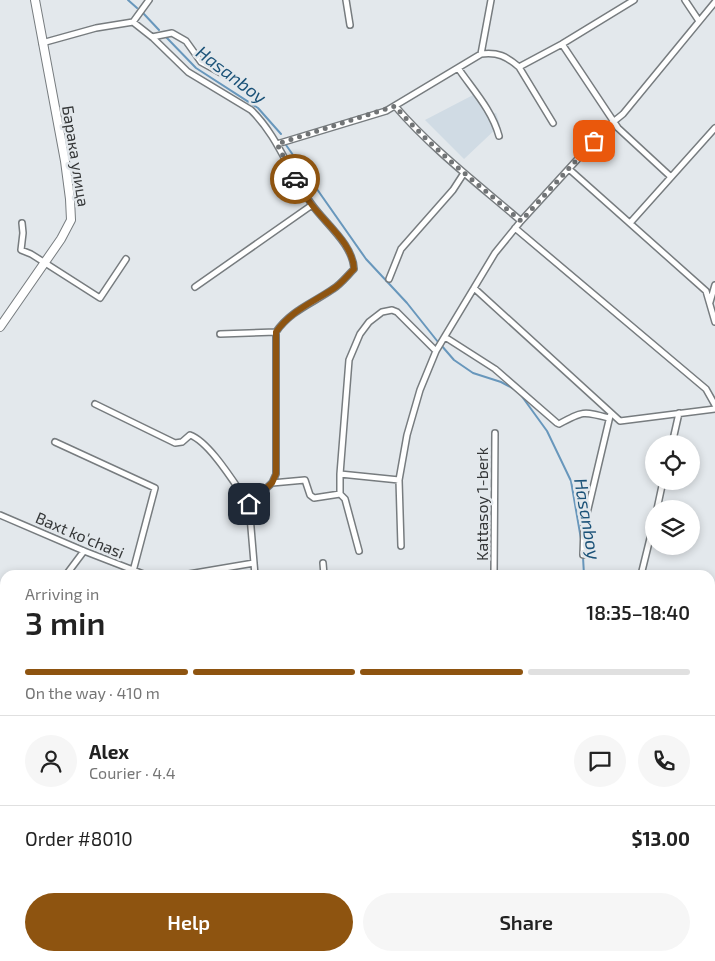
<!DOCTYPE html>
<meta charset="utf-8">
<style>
:root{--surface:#fff;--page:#f6f6f6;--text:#222;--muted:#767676;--line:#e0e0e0;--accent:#8e5410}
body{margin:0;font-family:"Exo 2",sans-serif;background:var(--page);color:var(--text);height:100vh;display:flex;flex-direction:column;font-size:19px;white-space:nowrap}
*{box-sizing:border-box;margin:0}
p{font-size:16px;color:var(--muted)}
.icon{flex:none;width:28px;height:28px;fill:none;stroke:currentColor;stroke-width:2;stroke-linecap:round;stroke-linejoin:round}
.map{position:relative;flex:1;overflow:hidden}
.panel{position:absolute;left:0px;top:570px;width:715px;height:391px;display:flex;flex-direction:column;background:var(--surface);border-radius:15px 15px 0 0;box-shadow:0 2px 8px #0003}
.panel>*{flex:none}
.fabs{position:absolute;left:645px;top:435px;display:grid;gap:10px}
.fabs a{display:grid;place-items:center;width:55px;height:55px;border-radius:50%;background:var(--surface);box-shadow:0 2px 8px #0003;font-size:25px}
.pin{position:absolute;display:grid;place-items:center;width:42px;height:42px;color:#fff;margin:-21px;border-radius:10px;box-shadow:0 2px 8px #0006}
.courier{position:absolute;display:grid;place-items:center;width:50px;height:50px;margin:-25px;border:4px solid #8e5410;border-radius:50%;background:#fff;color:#222;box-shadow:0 1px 6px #0007}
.overview em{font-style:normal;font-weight:600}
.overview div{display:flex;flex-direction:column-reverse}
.overview{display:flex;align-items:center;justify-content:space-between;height:85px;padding:0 25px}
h1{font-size:32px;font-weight:600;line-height:38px}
.bar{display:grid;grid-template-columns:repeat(4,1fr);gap:8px 5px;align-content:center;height:60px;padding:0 25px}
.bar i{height:6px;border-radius:4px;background:var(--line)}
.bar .selected{background:var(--accent)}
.bar p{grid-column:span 4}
.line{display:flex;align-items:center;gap:12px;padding:0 25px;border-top:1px solid var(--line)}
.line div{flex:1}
.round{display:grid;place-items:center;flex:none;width:52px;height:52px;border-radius:26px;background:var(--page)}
.cta{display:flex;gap:10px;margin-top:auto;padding:10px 25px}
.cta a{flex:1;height:58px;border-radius:30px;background:var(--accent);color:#fff;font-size:20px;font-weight:600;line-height:58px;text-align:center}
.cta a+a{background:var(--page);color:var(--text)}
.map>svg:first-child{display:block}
.built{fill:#d0dbe4}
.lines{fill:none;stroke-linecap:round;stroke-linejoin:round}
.stream{stroke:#6897bc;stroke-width:2}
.street-casing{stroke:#777c7f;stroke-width:8}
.secondary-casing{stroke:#777c7f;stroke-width:10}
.street{stroke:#fff;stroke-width:5}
.secondary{stroke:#fff;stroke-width:8}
.done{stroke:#717476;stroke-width:5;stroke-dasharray:0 9}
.route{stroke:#8e5410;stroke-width:6}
.labels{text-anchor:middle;stroke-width:5;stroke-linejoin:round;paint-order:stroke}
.street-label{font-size:16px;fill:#343637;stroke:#e3e8ec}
.water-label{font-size:18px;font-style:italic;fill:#1b5278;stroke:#e3e8ec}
</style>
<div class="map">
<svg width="715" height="961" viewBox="0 0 715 961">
<rect width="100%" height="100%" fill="#e3e8ec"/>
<path class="built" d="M 475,94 L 489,115 L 496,113 L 500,125 L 464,159 L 425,120 Z"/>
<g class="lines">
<path class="stream" d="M 128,0 L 137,8
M 143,13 L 159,30
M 166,37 L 196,68 L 258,108 L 281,134
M 286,145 L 366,259 L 407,303 L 438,342
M 441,345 L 454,360 L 473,373 L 501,382 L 518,391 L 547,431 L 571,481 L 581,539
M 583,557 L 584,575"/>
<defs>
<path id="street" d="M 346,0 L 350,25
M 685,0 L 699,21
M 133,22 L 149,0
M 152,37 L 172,33 L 186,41 L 201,62 L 230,78
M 42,43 L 96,28 L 133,22 L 152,37 L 188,72 L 251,110 C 279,137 290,176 313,206 C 327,225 353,245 354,269 C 347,276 341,284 333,289 C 313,303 290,311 276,332 L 276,474 L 272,483 L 249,504
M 562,44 L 618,128 L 671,177
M 481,54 L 491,0
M 519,67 L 553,123
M 458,68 C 473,90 492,110 499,136
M 395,106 C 432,149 478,184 521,221
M 277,144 L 386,111 L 481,54 C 498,52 506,56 519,67 L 562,44 L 634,0
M 569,169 L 706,291 L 715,322
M 22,223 L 23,233 L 21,250 L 31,254 L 100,298 L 126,259
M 630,223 L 715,128
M 515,228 L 706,389 L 715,405
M 389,279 L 401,249 L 453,190 L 464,173
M 195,287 L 312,205
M 474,288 L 620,421 L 715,409
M 710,302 L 715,285
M 220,334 L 276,332
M 445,337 L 495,369 L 557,423 L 559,424 C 583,411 583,411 609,418
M 95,404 L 175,443 L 182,442 L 190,435 C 210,442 236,486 249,504
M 55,442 L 155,488 L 132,575
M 672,444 L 679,413
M 340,474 L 349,360 L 360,334 L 369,322 L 382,312 L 392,310 L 397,312 L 436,351
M 272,483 L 305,480 L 310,495 L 314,498 L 340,494 L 340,474 L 399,480
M 340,494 L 345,499 L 359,551
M 249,504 L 255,575
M 657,509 L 663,481
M 0,515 L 84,551 L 146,575
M 401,546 L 399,480 L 407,435 L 420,390 L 436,351 L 495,253 L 521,221 L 607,127 L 623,114 L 715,2
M 583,555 L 584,526 L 610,416
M 323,563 L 324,575
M 66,575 L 84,551
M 183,575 L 254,563
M 494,575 L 495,433
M 641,575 L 654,522
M 710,870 L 715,871
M 0,924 L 5,927
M 54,956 L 62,961
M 489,956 L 489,961
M 531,956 L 532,961
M 590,956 L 590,961
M 143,961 L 146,956
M 250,961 L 253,956
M 340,961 L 342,956
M 713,961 L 715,951"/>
<path id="secondary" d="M 0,327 L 61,239 L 71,220 L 70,199 L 65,161 L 35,0
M 710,623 L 715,604
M 0,799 L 5,802
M 265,956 L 273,961
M 623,961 L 624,956"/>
</defs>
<use href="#street" class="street-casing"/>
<use href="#secondary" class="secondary-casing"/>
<use href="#street" class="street"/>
<use href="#secondary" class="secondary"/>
</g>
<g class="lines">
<path class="done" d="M 295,179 L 277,144 L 395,106 C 432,149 478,184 521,221 L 594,141"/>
<path class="route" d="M 249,504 L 272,483 L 276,474 L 276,332 C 291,311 313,302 333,289 C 341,284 347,276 354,269 C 353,244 326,224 312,205 C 306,197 301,188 295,179"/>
</g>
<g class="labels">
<g class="street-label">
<text transform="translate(76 156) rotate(81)" y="6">Барака улица</text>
<text transform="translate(482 504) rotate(-90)" y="6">Kattasoy 1-berk</text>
<text transform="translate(80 535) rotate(23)" y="6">Baxt ko'chasi</text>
</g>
<g class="water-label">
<text transform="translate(231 75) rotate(37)" y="6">Hasanboy</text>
<text transform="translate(587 519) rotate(80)" y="6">Hasanboy</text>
</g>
</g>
</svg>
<div class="fabs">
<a><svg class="icon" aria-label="locate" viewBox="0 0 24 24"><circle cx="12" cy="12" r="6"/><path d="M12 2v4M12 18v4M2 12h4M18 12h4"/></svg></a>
<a><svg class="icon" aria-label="layers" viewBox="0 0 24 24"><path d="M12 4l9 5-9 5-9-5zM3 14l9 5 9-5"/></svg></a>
</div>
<div class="pin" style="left:594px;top:141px;background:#ea580c"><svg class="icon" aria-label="bag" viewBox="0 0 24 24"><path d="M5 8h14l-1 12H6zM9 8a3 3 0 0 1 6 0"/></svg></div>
<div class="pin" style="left:249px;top:504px;background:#1f2937"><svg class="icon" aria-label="home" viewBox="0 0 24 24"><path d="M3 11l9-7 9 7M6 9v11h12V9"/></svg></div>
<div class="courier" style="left:295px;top:179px"><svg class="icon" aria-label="car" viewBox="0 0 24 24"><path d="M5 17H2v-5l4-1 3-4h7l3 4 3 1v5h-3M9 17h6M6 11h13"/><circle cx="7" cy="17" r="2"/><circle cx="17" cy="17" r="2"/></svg></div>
<section class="panel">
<div class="overview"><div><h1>3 min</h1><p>Arriving in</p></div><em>18:35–18:40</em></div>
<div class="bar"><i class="selected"></i><i class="selected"></i><i class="selected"></i><i></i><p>On the way · 410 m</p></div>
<div class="line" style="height:90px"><a class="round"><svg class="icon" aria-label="person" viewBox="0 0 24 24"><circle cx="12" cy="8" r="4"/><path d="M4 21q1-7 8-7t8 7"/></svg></a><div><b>Alex</b><p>Courier · 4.4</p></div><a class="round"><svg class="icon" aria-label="chat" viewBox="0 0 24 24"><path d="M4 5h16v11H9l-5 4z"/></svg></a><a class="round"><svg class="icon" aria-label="phone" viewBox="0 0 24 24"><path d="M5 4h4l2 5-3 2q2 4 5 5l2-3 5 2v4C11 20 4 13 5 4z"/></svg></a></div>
<div class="line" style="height:65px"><div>Order #8010</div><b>$13.00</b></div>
<div class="cta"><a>Help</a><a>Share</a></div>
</section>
</div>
